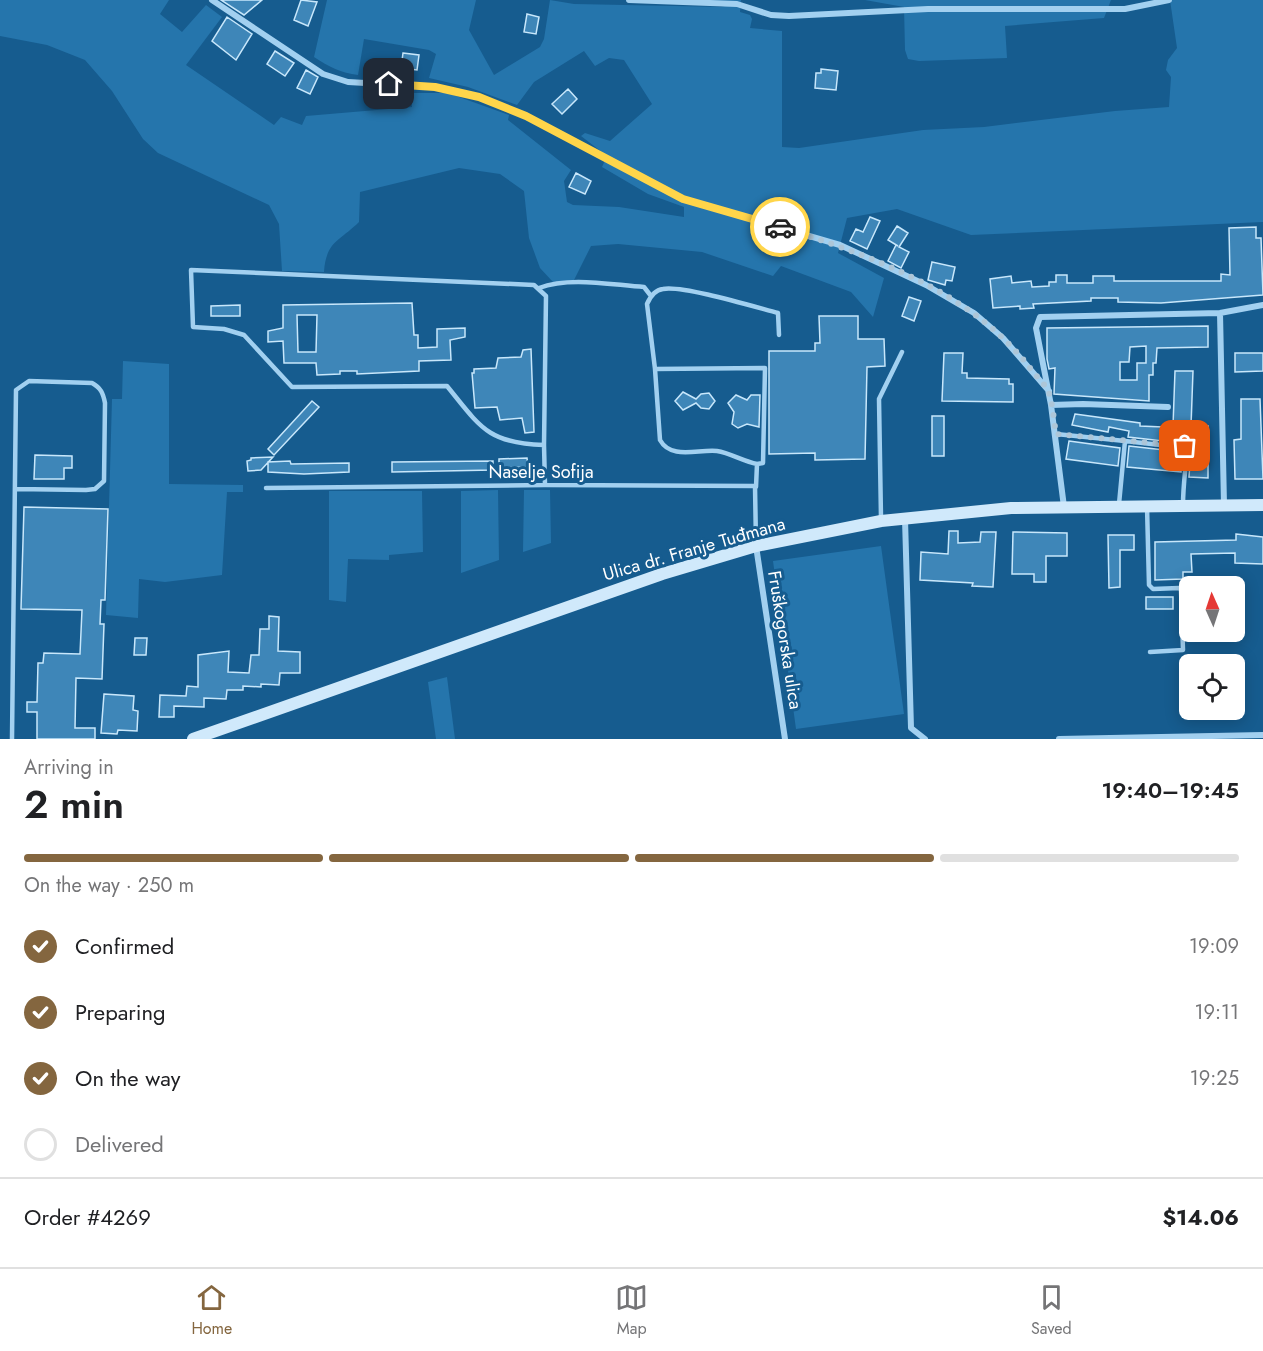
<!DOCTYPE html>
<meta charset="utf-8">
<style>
:root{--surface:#fff;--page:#f2f2f2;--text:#202124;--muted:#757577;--line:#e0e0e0;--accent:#84663f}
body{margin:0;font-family:Jost,sans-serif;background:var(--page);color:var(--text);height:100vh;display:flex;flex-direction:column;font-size:22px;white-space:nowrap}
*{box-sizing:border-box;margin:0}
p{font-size:20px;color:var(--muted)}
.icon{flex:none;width:33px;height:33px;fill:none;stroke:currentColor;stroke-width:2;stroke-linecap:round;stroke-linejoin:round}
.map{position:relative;height:739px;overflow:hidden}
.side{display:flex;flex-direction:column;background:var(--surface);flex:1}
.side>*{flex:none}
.needle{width:39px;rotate:357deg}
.tools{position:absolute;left:1179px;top:576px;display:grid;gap:12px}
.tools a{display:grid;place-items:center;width:66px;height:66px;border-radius:9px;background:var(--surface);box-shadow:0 3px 15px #0003;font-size:30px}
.pin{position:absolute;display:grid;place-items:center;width:51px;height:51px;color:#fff;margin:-26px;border-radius:12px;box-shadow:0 3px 9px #0006}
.courier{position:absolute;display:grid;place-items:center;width:60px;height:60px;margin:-30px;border:4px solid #ffd54a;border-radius:50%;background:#fff;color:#222;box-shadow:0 2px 8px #0007}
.summary em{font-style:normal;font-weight:600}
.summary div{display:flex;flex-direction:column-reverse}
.summary{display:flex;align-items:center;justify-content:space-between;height:102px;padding:0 24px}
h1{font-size:39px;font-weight:600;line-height:45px}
.bar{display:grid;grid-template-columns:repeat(4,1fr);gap:9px 6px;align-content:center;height:72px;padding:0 24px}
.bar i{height:8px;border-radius:4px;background:var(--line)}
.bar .on{background:var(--accent)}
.bar p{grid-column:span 4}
.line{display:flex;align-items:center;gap:15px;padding:0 24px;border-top:2px solid var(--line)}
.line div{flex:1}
ol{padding:0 24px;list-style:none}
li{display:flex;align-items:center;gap:18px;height:66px}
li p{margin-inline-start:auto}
li .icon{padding:6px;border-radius:50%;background:var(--accent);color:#fff;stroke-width:4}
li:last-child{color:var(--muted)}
li i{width:33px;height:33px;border:3px solid var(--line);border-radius:50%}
.menu{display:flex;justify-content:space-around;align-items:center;height:84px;border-top:2px solid var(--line);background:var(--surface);font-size:16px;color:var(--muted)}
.menu a{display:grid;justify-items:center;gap:3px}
.menu .on{color:var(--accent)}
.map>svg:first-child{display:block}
.green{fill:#2575ac}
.building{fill:#3e86b8;stroke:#c8e7fb;stroke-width:1.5;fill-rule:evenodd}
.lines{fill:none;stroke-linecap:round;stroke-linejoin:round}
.lane{stroke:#a2d0f0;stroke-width:4.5}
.street{stroke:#a2d0f0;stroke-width:6}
.secondary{stroke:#d0e9fb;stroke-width:12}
.done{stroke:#adc6d8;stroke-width:6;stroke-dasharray:0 10.8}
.route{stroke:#ffd54a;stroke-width:8}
.labels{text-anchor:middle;stroke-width:6;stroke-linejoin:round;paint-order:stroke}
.street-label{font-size:18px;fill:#fff;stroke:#165c8f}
</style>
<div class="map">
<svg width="1263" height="739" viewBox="0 0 1263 739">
<rect width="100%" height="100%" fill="#165c8f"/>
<path class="green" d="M 0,0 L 169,0 L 160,14 L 182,32 L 206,5 L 222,17 L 186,65 L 274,125 L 281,117 L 302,125 L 306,116 L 412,107 L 411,93 L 448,93 L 509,115 L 508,120 L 571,170 L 564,181 L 567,202 L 573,205 L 619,207 L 684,217 L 684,207 L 648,194 L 602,167 L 607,156 L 581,136 L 585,133 L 610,141 L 652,104 L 624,60 L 609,58 L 595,66 L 584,51 L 534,82 L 517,105 L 468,87 L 429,78 L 436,54 L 429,50 L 364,39 L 358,75 C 341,73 329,67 314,57 L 327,0 L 476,0 L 469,30 L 494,75 L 540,47 L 544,39 L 550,0 L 574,4 L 725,7 L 700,0 L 741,0 L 740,12 L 750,15 L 752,19 L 750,28 L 782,31 L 782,147 L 799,148 L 923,130 L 984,127 L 1115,111 L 1169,107 L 1171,77 L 1166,70 L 1168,60 L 1177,48 L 1170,0 L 1263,0 L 1263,222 L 971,235 L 897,209 L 847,218 L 838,253 L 884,278 L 873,317 L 851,292 L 781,266 L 773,276 L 702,252 L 618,244 L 591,246 L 574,280 L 553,282 L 540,268 L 529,238 L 524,191 L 500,174 L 459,168 L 360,192 L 359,222 C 340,241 326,241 324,272 L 282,271 L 279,224 L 269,205 L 158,153 L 143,139 L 112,91 L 85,60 L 47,45 L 0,36 Z
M 865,0 L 1111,0 L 1104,18 L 1005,26 L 1007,58 L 919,61 L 908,59 L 905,50 L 904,7 Z
M 123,361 L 169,364 L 169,484 L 243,485 L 243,492 L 227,492 L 222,575 L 165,582 L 139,579 L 138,618 L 106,615 L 112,399 L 122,399 Z
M 498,490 L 499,560 L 461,573 L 461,491 Z
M 524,490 L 550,490 L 551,543 L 523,552 Z
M 329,491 L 422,491 L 423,552 L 389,555 L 389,560 L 348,559 L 346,602 L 329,600 Z
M 881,546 L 904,714 L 796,729 L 773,561 Z
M 447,677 L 455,739 L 436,739 L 428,682 Z"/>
<path class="building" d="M 221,0 L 262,0 L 244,15 Z
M 301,0 L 317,2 L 308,26 L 294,20 Z
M 527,14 L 539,17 L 536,34 L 524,32 Z
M 227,17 L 252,34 L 236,60 L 212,41 Z
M 275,51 L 294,63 L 285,76 L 267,64 Z
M 403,53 L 419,55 L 417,70 L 401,68 Z
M 821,69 L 838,71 L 836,90 L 815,88 L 816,73 L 821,73 Z
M 306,70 L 318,77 L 310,94 L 297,88 Z
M 375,89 L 393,90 L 394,103 L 376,104 Z
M 568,89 L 577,99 L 562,114 L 552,104 Z
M 576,173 L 591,181 L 585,194 L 569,187 Z
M 870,217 L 880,221 L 867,249 L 850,241 L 856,229 L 863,232 Z
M 897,226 L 908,233 L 899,247 L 909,252 L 901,268 L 888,261 L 896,245 L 898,246 L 888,240 Z
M 1256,227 L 1256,238 L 1261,238 L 1263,295 L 1161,303 L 1118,302 L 1118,298 L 1091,298 L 1091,301 L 1033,304 L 1034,308 L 1020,309 L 1020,306 L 993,308 L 990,279 L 1011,276 L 1012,283 L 1031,281 L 1032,287 L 1049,286 L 1049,282 L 1056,282 L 1056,275 L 1067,275 L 1067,283 L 1093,283 L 1093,276 L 1114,276 L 1114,281 L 1221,281 L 1221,274 L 1230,275 L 1229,228 Z
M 932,262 L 955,267 L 952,281 L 946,280 L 945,285 L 928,280 Z
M 909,297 L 921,301 L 914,321 L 902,316 Z
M 412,303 L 414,335 L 418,335 L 418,348 L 437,347 L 437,329 L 465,328 L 465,337 L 450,340 L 451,360 L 419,361 L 419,371 L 357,374 L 357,371 L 340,371 L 340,374 L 317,375 L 316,363 L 284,363 L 283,341 L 268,342 L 268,331 L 283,328 L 283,305 ZM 297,315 L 317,315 L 316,352 L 298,352 Z
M 240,305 L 240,316 L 211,316 L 211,306 Z
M 819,316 L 858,316 L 858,339 L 884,339 L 885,366 L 867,367 L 865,459 L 815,460 L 815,453 L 769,454 L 769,351 L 815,351 L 815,343 L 820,343 Z
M 1208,326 L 1208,347 L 1157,348 L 1156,363 L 1153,363 L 1153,375 L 1149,375 L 1149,401 L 1054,394 L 1055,368 L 1049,369 L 1047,359 L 1047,328 ZM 1146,346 L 1146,363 L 1137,363 L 1137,380 L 1120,380 L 1120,362 L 1129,362 L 1130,347 Z
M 531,349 L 534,432 L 525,433 L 522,418 L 500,420 L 497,407 L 475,408 L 472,373 L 474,373 L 474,369 L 496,368 L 498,358 L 521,357 L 523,350 Z
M 944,353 L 963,353 L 962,373 L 967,373 L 967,378 L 1009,379 L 1009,384 L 1013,384 L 1013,402 L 942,401 Z
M 1235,353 L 1263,353 L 1263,371 L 1235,372 Z
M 1175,371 L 1193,371 L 1191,426 L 1208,426 L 1208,478 L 1189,477 L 1191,448 L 1189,427 L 1173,426 Z
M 683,392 L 696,399 L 701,394 L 709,393 L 715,401 L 709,409 L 701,408 L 696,403 L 683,410 L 675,401 Z
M 736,395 L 747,400 L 751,395 L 760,395 L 759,427 L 747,424 L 738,428 L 732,424 L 734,412 L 728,403 Z
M 1241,399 L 1260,399 L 1263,479 L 1235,479 L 1234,440 L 1241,439 Z
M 312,401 L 319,407 L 274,455 L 268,449 Z
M 1075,414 L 1140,423 L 1140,426 L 1163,427 L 1163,441 L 1128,437 L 1129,431 L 1109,427 L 1108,432 L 1072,425 Z
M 932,416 L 944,416 L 944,456 L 932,456 Z
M 1069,441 L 1120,448 L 1118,466 L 1066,459 Z
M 1129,446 L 1182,452 L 1181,472 L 1127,467 Z
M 35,455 L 72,456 L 72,468 L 64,468 L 64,479 L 34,479 Z
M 273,457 L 261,470 L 248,471 L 247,461 L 251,460 L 251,458 Z
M 527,458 L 528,467 L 499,468 L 499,459 Z
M 290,461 L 291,464 L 349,463 L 349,472 L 304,474 L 268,472 L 268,462 Z
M 493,461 L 493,470 L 392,472 L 392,462 Z
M 24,507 L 108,509 L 105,600 L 101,600 L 100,624 L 104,624 L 102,679 L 76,678 L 75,728 L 95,728 L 95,739 L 37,739 L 37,712 L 27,712 L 27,702 L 37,702 L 38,663 L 43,663 L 44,653 L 80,654 L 82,610 L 21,609 Z
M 949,531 L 958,531 L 958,543 L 980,542 L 981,532 L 996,532 L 993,587 L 972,586 L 973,583 L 920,580 L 921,552 L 948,554 Z
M 1013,532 L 1067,533 L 1067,556 L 1046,556 L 1046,582 L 1034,582 L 1034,574 L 1012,574 Z
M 1236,534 L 1263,537 L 1263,564 L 1235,563 L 1235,553 L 1191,554 L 1192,572 L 1183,572 L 1183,579 L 1155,580 L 1155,542 L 1236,540 Z
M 1108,535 L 1134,535 L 1134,550 L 1120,550 L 1120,587 L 1109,588 Z
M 1146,597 L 1173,597 L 1173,609 L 1146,609 Z
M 269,616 L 279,617 L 278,651 L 300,652 L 300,673 L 280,673 L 279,685 L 261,684 L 261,687 L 243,686 L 243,690 L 227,690 L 226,699 L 204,698 L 204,707 L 174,706 L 174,717 L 159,717 L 160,695 L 186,696 L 187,686 L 198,687 L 198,655 L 229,651 L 228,672 L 249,673 L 251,655 L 259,655 L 260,629 L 269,629 Z
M 135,638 L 147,638 L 146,655 L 134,655 Z
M 104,694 L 134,696 L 133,710 L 138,711 L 137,731 L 118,730 L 117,734 L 101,733 Z"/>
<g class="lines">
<path class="lane" d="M 191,270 L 534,285 L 546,296 L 544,445 C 488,443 481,428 447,386 L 292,387 L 244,335 L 224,329 L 193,327 Z
M 539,288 C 570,276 612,285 644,287 L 651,296
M 655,369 L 660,440 C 671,460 698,449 717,451 C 730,453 743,461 757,464
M 1056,434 L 1125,441 L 1119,504
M 1125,441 L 1187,448 C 1186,468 1183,484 1183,505
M 544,445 L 545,485
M 756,487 L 757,464 L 763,463 L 765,368 L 655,369 L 647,304 C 650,297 655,290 663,289 C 682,285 755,307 778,313 L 779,335
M 266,488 L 545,485 L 755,486 L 756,544
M 1147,506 L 1149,585 L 1153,589 L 1179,588 L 1181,590 L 1183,650 L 1150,652
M 881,518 L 879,399 L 902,352
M 12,739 L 16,390 L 29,381 L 92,383 C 101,388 103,393 105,403 L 104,481 L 95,489 L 86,490 L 16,489"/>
<path class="street" d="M 212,0 L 323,74 L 348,82 L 435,87 L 479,97 L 526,116 L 683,199 L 840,245 L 879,263 L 926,285 L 974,313 L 1003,338 L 1049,391
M 629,0 L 737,4 L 771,15 L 789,16 L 928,9 L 1125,9 L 1169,0
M 1220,313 L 1224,505
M 1051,405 L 1083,404 L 1168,407
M 1064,507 L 1051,405 L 1036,328 L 1040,317 L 1220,313 L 1263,305
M 905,519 L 911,728 L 925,739
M 756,546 L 785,739
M 1059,739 L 1263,735"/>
<path class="secondary" d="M 193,739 L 662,574 L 756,546 L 881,521 L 1011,508 L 1263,505"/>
</g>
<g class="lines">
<path class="done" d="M 780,227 C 869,255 971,291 1030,368 C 1036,376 1046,385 1049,393 C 1053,406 1054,421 1056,434 L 1185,446"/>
<path class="route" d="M 389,84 L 435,87 L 479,97 L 526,116 L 683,199 L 780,227"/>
</g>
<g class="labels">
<g class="street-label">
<text x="541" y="478">Naselje Sofija</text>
<text transform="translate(694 549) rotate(-16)" y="6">Ulica dr. Franje Tuđmana</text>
<text transform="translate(785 640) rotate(81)" y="6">Fruškogorska ulica</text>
</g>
</g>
</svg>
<div class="tools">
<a><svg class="needle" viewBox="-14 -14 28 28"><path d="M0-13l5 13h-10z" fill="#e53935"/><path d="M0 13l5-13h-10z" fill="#757577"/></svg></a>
<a><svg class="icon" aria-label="locate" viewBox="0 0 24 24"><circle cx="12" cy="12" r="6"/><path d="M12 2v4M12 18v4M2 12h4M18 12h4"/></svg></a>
</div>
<div class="pin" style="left:1185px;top:446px;background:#ea580c"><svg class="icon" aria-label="bag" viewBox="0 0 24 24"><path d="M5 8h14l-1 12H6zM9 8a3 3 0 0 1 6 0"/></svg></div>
<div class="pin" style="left:389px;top:84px;background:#1f2937"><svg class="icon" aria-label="home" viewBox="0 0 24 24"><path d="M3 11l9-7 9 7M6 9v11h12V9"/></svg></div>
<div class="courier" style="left:780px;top:227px"><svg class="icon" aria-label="car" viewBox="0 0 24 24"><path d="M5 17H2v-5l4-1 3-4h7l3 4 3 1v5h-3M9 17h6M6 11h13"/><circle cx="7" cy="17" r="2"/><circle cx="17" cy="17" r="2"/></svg></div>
</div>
<section class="side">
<div class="summary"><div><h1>2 min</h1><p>Arriving in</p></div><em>19:40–19:45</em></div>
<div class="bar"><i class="on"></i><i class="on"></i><i class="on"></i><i></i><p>On the way · 250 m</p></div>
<ol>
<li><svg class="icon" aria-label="check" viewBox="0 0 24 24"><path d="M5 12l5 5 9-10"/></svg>Confirmed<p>19:09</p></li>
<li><svg class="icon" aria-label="check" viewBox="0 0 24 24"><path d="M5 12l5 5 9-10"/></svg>Preparing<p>19:11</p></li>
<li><svg class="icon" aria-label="check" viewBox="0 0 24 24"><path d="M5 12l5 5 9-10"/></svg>On the way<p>19:25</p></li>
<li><i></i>Delivered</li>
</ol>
<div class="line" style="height:78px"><div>Order #4269</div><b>$14.06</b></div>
</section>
<nav class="menu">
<a class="on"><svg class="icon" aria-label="home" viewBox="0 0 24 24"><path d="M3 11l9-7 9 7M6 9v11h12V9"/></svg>Home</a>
<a><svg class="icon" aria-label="map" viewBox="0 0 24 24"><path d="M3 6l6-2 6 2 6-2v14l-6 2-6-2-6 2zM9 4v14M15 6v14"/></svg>Map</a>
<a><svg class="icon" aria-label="saved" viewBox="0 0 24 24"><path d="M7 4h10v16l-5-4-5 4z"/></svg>Saved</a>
</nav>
